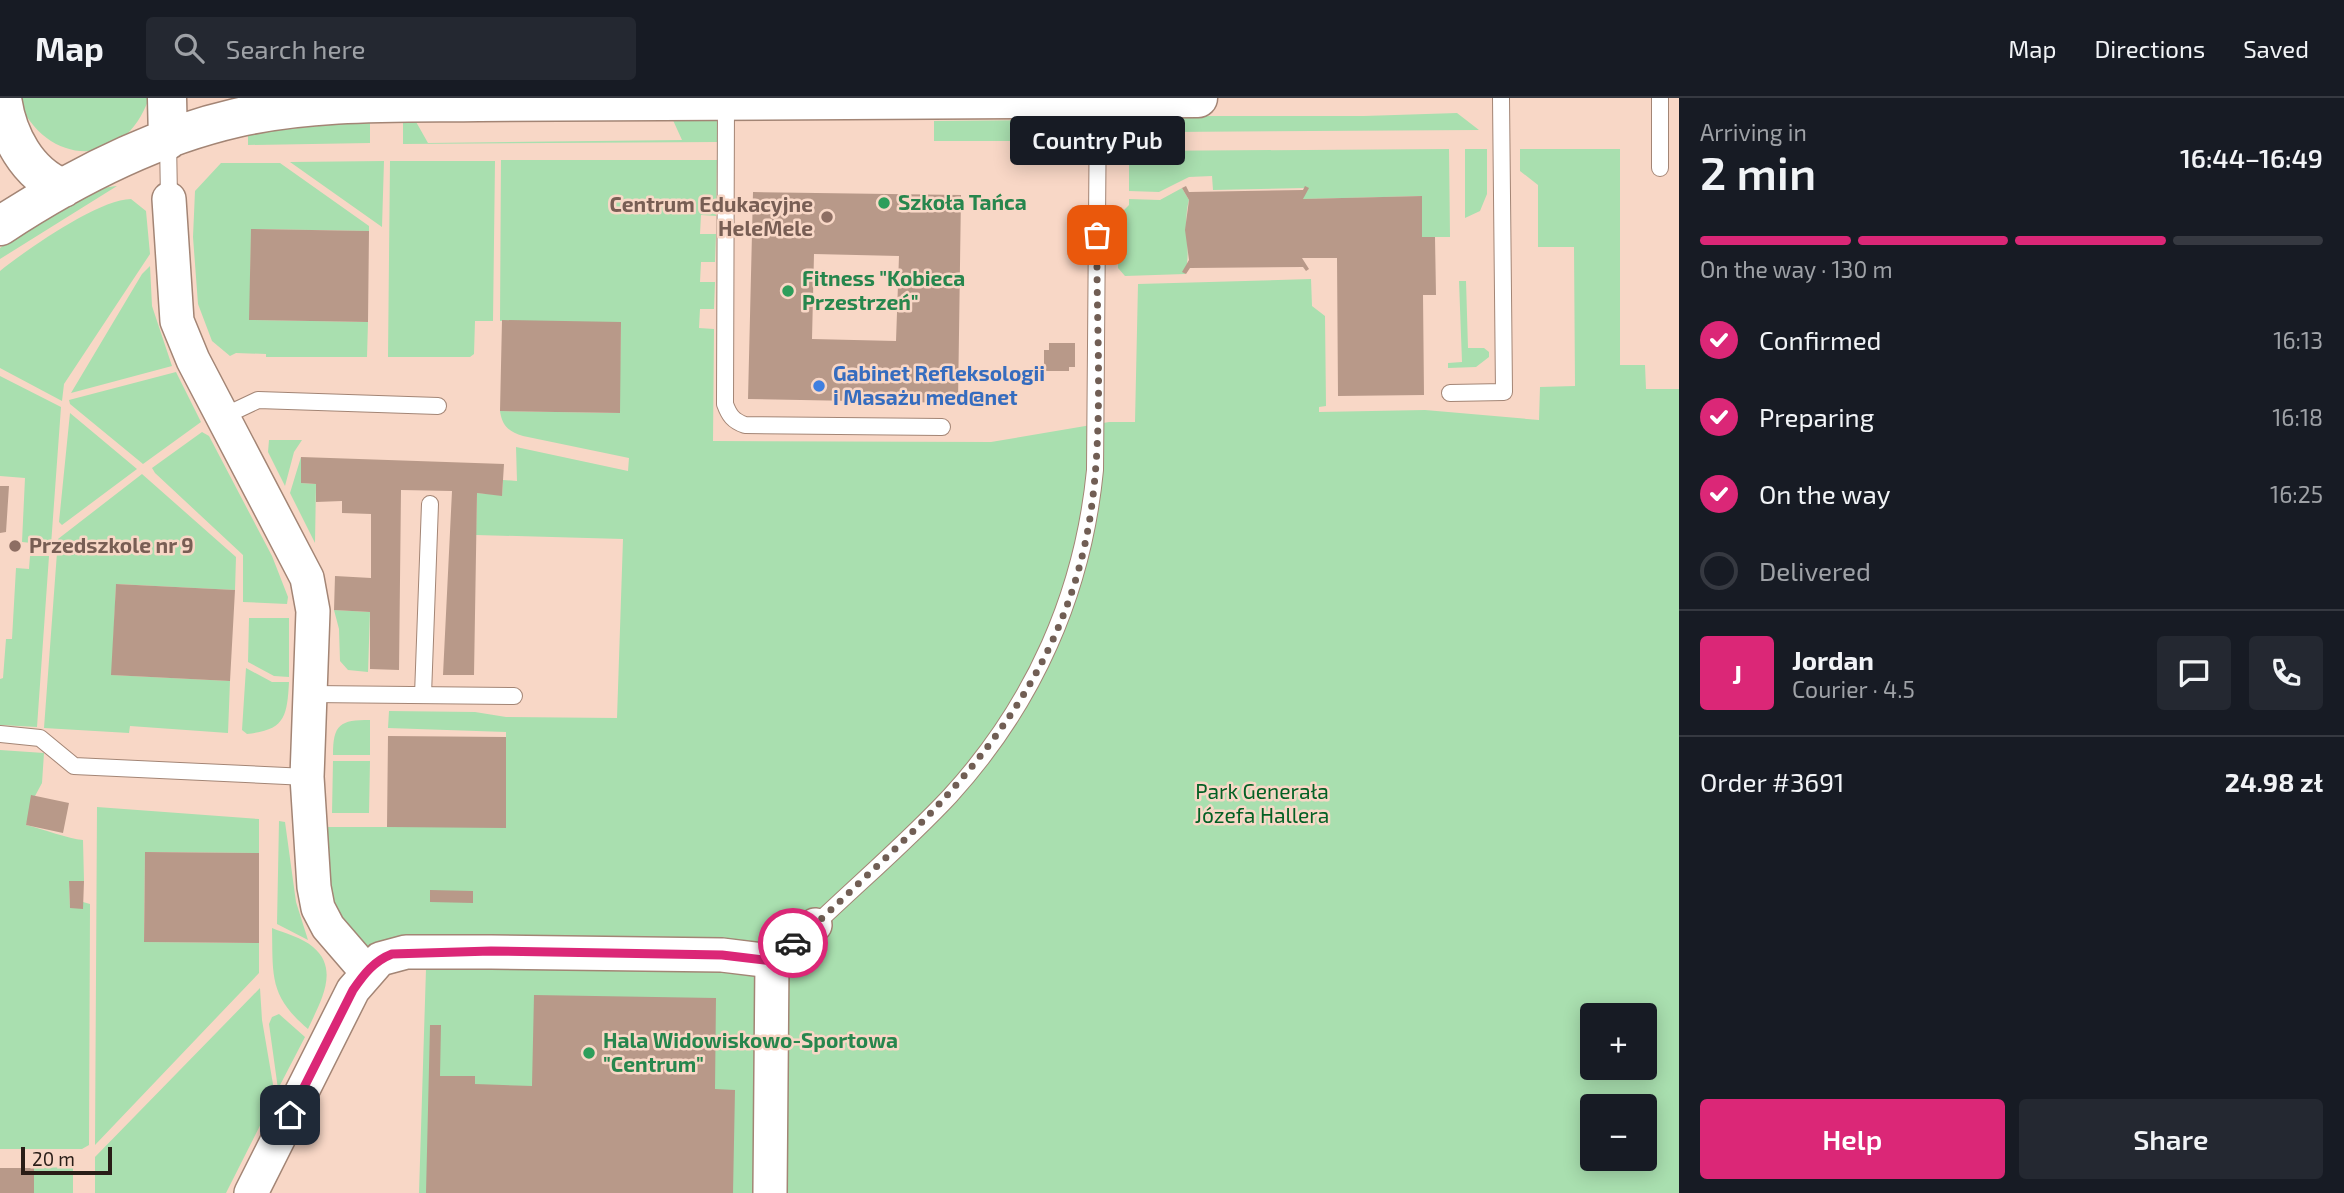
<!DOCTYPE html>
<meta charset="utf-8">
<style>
:root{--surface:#171b24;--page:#242831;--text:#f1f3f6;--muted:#9ea1a6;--line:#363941;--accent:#db2777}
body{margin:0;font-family:"Exo 2",sans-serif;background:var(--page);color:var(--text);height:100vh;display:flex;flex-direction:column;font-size:26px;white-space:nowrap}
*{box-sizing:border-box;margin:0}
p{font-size:23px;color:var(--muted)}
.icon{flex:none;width:38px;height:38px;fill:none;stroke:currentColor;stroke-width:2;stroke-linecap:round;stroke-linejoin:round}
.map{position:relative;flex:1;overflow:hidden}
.details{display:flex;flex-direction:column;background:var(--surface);width:665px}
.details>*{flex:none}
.tools{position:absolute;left:1580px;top:905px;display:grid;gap:14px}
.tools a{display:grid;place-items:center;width:77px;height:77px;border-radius:7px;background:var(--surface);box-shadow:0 4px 18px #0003;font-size:35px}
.scale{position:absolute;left:21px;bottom:18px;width:91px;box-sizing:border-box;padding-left:7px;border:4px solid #291d17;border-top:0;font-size:19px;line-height:24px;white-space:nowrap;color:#291d17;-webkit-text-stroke:5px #f8d7c6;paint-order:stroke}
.pin{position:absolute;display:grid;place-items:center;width:60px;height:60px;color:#fff;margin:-30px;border-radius:14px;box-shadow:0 4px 10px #0006}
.courier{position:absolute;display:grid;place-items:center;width:70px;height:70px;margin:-35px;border:5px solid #db2777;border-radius:50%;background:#fff;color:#222;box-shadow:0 2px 9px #0007}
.bubble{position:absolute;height:49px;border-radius:7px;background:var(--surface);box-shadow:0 4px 18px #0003;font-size:23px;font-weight:600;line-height:49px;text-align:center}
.head em{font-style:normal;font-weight:600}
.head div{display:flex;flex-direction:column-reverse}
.head{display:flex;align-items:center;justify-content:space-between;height:119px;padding:0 21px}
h1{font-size:46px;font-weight:600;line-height:52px}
.bar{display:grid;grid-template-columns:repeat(4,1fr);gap:10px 7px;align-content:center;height:84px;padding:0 21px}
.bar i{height:9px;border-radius:5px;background:var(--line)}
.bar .current{background:var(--accent)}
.bar p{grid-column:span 4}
.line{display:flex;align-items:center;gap:18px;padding:0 21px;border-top:2px solid var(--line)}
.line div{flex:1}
.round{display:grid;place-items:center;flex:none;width:74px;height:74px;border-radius:7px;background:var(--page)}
ol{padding:0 21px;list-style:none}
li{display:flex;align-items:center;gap:21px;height:77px}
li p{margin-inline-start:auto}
li .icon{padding:7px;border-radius:50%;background:var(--accent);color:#fff;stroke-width:4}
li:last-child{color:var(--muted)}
li i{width:38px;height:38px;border:4px solid var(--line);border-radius:50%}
.button{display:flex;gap:14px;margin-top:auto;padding:14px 21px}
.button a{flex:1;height:80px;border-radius:7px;background:var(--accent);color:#fff;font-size:28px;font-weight:600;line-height:80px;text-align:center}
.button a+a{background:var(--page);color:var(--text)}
header{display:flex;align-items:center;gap:42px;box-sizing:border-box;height:98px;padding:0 35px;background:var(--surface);border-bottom:2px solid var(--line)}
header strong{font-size:33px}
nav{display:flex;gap:38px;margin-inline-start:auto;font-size:24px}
.search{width:490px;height:63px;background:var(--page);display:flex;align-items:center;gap:18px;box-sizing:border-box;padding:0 24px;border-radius:7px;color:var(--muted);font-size:26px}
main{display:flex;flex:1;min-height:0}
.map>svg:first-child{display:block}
.green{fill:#a9dfaf;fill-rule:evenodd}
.building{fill:#b89989;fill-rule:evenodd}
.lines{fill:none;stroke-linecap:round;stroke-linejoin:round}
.lane-casing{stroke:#a38575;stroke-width:18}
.street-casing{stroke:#a38575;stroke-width:36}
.secondary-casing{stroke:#a38575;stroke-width:41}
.lane{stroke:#fff;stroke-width:16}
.street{stroke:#fff;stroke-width:33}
.secondary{stroke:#fff;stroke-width:38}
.done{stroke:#715e54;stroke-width:7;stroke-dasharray:0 12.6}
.route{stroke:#db2777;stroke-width:9}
.leisure-dot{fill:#2e9e5b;stroke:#f8d7c6;stroke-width:2.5}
.education-dot{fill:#8d6e63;stroke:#f8d7c6;stroke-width:2.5}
.shop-dot{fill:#3f7fe0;stroke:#f8d7c6;stroke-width:2.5}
.labels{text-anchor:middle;stroke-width:5;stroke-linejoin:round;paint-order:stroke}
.leisure-label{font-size:21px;font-weight:bold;fill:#27864d;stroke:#f8d7c6;text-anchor:start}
.education-label{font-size:21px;font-weight:bold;fill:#785e54;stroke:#f8d7c6;text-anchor:end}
.shop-label{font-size:21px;font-weight:bold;fill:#366cbe;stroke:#f8d7c6;text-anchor:start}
.park-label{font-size:21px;fill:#036024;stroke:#f8d7c6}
</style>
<header>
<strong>Map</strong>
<div class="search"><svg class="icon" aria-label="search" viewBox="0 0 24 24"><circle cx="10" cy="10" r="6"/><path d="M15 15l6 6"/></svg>Search here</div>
<nav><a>Map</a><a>Directions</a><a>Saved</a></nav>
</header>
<main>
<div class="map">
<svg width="1679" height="1095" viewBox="0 0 1679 1095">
<rect width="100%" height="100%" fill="#f8d7c6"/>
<path class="green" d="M 17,0 L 149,0 C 124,73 45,69 17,0 Z
M 1457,15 L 1479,32 L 1168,34 L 1168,18 L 1364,18 Z
M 672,20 L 718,20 L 718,44 L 403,46 L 403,22 L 415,22 L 428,45 L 682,42 Z
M 1035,22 C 1058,26 1070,41 1079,62 L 1060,45 L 1046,43 L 934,43 L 934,23 Z
M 370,23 L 370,45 L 248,47 L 248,35 Z
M 1449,51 L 1450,139 L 1422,139 L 1422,98 L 1303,101 L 1304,90 L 1213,92 L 1212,78 L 1189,79 L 1159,94 L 1129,93 L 1129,59 L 1134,53 Z
M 1465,51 L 1487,51 L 1487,96 L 1480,113 L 1465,120 Z
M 1520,51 L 1620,51 L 1620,267 L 1645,267 L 1646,291 L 1679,291 L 1679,1095 L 419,1095 L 426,871 L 382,871 L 335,861 L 324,729 L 506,729 L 506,634 L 388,630 L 389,613 L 475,614 L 506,619 L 617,620 L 623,441 L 476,437 L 477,395 L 502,397 L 503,382 L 517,383 L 516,349 L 628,373 L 629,360 L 523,338 C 509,334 502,328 500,313 L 619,315 L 621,225 L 500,223 L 501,62 L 717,62 L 716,118 L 701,117 L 700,136 L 716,136 L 715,164 L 701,164 L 700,184 L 715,184 L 714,211 L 700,211 L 699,230 L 714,231 L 713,343 L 991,344 L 1109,324 L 1135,324 L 1138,186 L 1311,181 L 1312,208 L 1325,218 L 1326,308 L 1319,309 L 1319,314 L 1425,312 L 1539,322 L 1540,289 L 1575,288 L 1574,149 L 1538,149 L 1538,87 L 1520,73 ZM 1592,917 L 1645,917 L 1645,970 L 1592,970 ZM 1592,1008 L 1645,1008 L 1645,1060 L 1592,1060 Z
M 384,63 L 382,129 L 290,64 Z
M 390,63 L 495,63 L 493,223 L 475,223 L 474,256 L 470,259 L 388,259 Z
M 221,65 L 280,65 L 369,128 L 369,133 L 251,131 L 250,222 L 368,224 L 367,259 L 266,259 L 266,256 L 236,255 L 230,258 L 212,243 L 198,206 L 193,139 L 195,93 Z
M 117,88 L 0,161 L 0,150 C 25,131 88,89 117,88 Z
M 1182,90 L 1189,102 C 1182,127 1192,152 1185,176 L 1125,178 L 1118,170 L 1119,117 L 1129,107 L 1129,101 L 1160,102 Z
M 131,101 L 146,113 L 150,156 L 64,286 L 62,303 L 0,270 L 0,173 C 26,152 99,101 131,101 Z
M 150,168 L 152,208 L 172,268 L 71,295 L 142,176 Z
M 1459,183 L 1466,183 L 1468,250 L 1484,250 L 1489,254 L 1489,259 L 1476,269 L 1448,270 L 1448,265 L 1462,264 Z
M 176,274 L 201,324 L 143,366 L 70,306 L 69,302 Z
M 0,278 L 61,309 L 51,447 L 22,444 L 25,380 L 0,378 Z
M 70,315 L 137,371 L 62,427 L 59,424 Z
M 202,334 L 209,338 L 272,458 L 288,499 L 287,506 L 243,504 L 243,457 L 155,375 L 152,370 Z
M 269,342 L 302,342 L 294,354 L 285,388 L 268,354 Z
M 301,359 L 301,385 L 316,386 L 315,445 L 290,395 Z
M 142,376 L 236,459 L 235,492 L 116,486 L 112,577 L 230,583 L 228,635 L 130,628 L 129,635 L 44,630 L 58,441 Z
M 30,458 L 49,458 L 37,629 L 0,627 L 0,581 L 3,580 L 6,541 L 12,541 L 16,470 L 29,471 Z
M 334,512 L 370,514 L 368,574 L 348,572 L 340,563 L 339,531 Z
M 249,520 L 289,520 L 289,579 L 274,578 L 248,564 Z
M 246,570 L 272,584 L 289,584 C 287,619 285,632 247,636 L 242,632 Z
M 370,622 L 370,657 L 333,657 C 333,626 340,622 370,622 Z
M 0,652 L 44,655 L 42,685 L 35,698 L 26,727 C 44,731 68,741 83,742 L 84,783 L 69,784 L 70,810 L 83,810 L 83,804 L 90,806 L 89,1047 L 82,1051 L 0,1051 Z
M 333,663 L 370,663 L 369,715 L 332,715 Z
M 97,709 L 259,721 L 259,755 L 145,754 L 144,844 L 259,845 L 259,875 L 95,1047 Z
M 279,723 L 285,724 L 296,804 L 308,842 L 277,826 Z
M 272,830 C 284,835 303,840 313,849 C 341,872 319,906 308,931 C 269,898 273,878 272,830 Z
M 260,890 L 262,922 L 275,998 L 226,1095 L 95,1095 L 95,1059 Z
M 279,916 L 305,939 L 278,991 L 269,926 L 272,919 Z
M 73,1069 L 73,1095 L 34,1095 L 34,1070 Z"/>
<path class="building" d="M 1186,88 L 1189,94 L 1303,92 L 1305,88 L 1309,90 L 1303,101 L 1422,98 L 1422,139 L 1435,139 L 1436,197 L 1423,197 L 1424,297 L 1338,298 L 1337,160 L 1302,160 L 1309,171 L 1306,173 L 1303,169 L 1190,170 L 1186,176 L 1182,174 L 1189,162 L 1185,132 L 1189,102 L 1182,90 Z
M 753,94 L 961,97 L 958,305 L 748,301 ZM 814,156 L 899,158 L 896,243 L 812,241 Z
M 251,131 L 369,133 L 368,224 L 249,222 Z
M 502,222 L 621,224 L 620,315 L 500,313 Z
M 1049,245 L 1075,245 L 1075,269 L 1069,269 L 1069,273 L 1044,273 L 1044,252 L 1049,252 Z
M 301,359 L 504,366 L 502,398 L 477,395 L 474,577 L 443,577 L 452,393 L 401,392 L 399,572 L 370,571 L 370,514 L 334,512 L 335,478 L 371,480 L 371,416 L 342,415 L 342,403 L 316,404 L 316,386 L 301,385 Z
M 0,388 L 9,388 L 6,434 L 0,435 Z
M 116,486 L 235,492 L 230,583 L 111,577 Z
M 388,638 L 506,639 L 506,730 L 387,729 Z
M 31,697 L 69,705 L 63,735 L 26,727 Z
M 145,754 L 259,755 L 259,845 L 144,844 Z
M 69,783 L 84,783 L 83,811 L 70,810 Z
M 430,792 L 473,793 L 473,805 L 430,804 Z
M 534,897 L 716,900 L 715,991 L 735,992 L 733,1095 L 426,1095 L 430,927 L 441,927 L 440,978 L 475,978 L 475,986 L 532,988 Z
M 0,1070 L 34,1070 L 34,1095 L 0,1095 Z"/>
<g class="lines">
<defs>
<path id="lane" d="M 726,3 L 725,306 C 729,317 733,323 745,327 L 942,329
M 168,42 L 169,101
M 1660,70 L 1660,0
M 1450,295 L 1504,294 L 1501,0
M 224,318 L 258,302 L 438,308
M 312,596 L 514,598
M 423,597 L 430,406
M 0,636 L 40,640 L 74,668 L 307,679
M 815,827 C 860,784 908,743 950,698 C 1034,606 1083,495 1095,372 L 1098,0"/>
<path id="street" d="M 169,101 L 177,223 L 193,262 L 307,480 L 313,513 L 307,679 L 314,789 L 318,810 L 328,829 L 366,873
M 251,1095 L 353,892 L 380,861 L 406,854 L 491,854 L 722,857 L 772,863 L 815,827
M 770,1095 L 772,863"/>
<path id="secondary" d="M 2,0 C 7,37 27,76 63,90
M 167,0 L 168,42
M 0,128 C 70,82 153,39 236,20 C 315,2 399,5 479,4 L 1198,0"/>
</defs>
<use href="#lane" class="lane-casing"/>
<use href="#street" class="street-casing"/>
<use href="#secondary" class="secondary-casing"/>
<use href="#lane" class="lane"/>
<use href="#street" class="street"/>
<use href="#secondary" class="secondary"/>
</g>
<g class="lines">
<path class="done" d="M 793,845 C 822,822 848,795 875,770 C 982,670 1069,563 1091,413 C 1104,323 1096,228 1097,137"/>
<path class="route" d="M 290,1017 L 353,892 C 364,876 374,863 392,856 L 491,853 L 722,857 L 772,863 L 793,845"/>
</g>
<g class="leisure-dot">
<circle cx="884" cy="105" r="7"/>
<circle cx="788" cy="193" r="7"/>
<circle cx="589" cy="955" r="7"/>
</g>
<g class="education-dot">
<circle cx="827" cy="119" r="7"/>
<circle cx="15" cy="448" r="7"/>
</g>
<circle class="shop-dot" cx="819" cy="288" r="7"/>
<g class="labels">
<g class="leisure-label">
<text x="898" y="112">Szkoła Tańca</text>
<text x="802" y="188">Fitness "Kobieca<tspan x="802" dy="24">Przestrzeń"</tspan></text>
<text x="603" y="950">Hala Widowiskowo-Sportowa<tspan x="603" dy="24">"Centrum"</tspan></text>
</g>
<g class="education-label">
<text x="813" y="114">Centrum Edukacyjne<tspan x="813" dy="24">HeleMele</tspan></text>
<text x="29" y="455" text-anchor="start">Przedszkole nr 9</text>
</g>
<g class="shop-label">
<text x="833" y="283">Gabinet Refleksologii<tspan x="833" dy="24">i Masażu med@net</tspan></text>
</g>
<g class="park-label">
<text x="1262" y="701">Park Generała<tspan x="1262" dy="24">Józefa Hallera</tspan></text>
</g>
</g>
</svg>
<div class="tools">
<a>+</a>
<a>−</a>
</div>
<div class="scale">20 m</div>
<div class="pin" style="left:1097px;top:137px;background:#ea580c"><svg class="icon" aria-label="bag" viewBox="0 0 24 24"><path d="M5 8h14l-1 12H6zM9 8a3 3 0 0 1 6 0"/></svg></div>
<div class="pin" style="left:290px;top:1017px;background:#1f2937"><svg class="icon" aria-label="home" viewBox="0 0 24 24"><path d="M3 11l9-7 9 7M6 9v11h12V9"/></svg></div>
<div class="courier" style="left:793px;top:845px"><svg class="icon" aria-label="car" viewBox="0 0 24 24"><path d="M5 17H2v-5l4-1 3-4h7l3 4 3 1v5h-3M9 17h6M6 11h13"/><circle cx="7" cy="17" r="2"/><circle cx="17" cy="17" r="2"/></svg></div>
<div class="bubble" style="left:1010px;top:18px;width:175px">Country Pub</div>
</div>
<section class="details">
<div class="head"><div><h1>2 min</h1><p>Arriving in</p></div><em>16:44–16:49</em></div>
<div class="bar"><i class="current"></i><i class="current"></i><i class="current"></i><i></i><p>On the way · 130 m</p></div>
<ol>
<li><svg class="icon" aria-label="check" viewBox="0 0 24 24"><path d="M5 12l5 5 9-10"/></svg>Confirmed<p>16:13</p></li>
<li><svg class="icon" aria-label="check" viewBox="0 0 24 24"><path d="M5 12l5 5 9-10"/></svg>Preparing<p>16:18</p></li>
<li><svg class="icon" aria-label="check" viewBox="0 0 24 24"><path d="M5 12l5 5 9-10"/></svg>On the way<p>16:25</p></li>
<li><i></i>Delivered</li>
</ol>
<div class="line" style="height:126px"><b class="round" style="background:var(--accent);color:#fff">J</b><div><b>Jordan</b><p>Courier · 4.5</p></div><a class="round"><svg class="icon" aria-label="chat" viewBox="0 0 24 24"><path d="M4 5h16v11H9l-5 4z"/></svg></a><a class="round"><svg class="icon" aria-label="phone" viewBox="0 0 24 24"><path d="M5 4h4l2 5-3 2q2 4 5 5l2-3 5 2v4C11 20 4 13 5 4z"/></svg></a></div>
<div class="line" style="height:91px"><div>Order #3691</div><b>24.98 zł</b></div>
<div class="button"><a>Help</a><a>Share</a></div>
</section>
</main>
